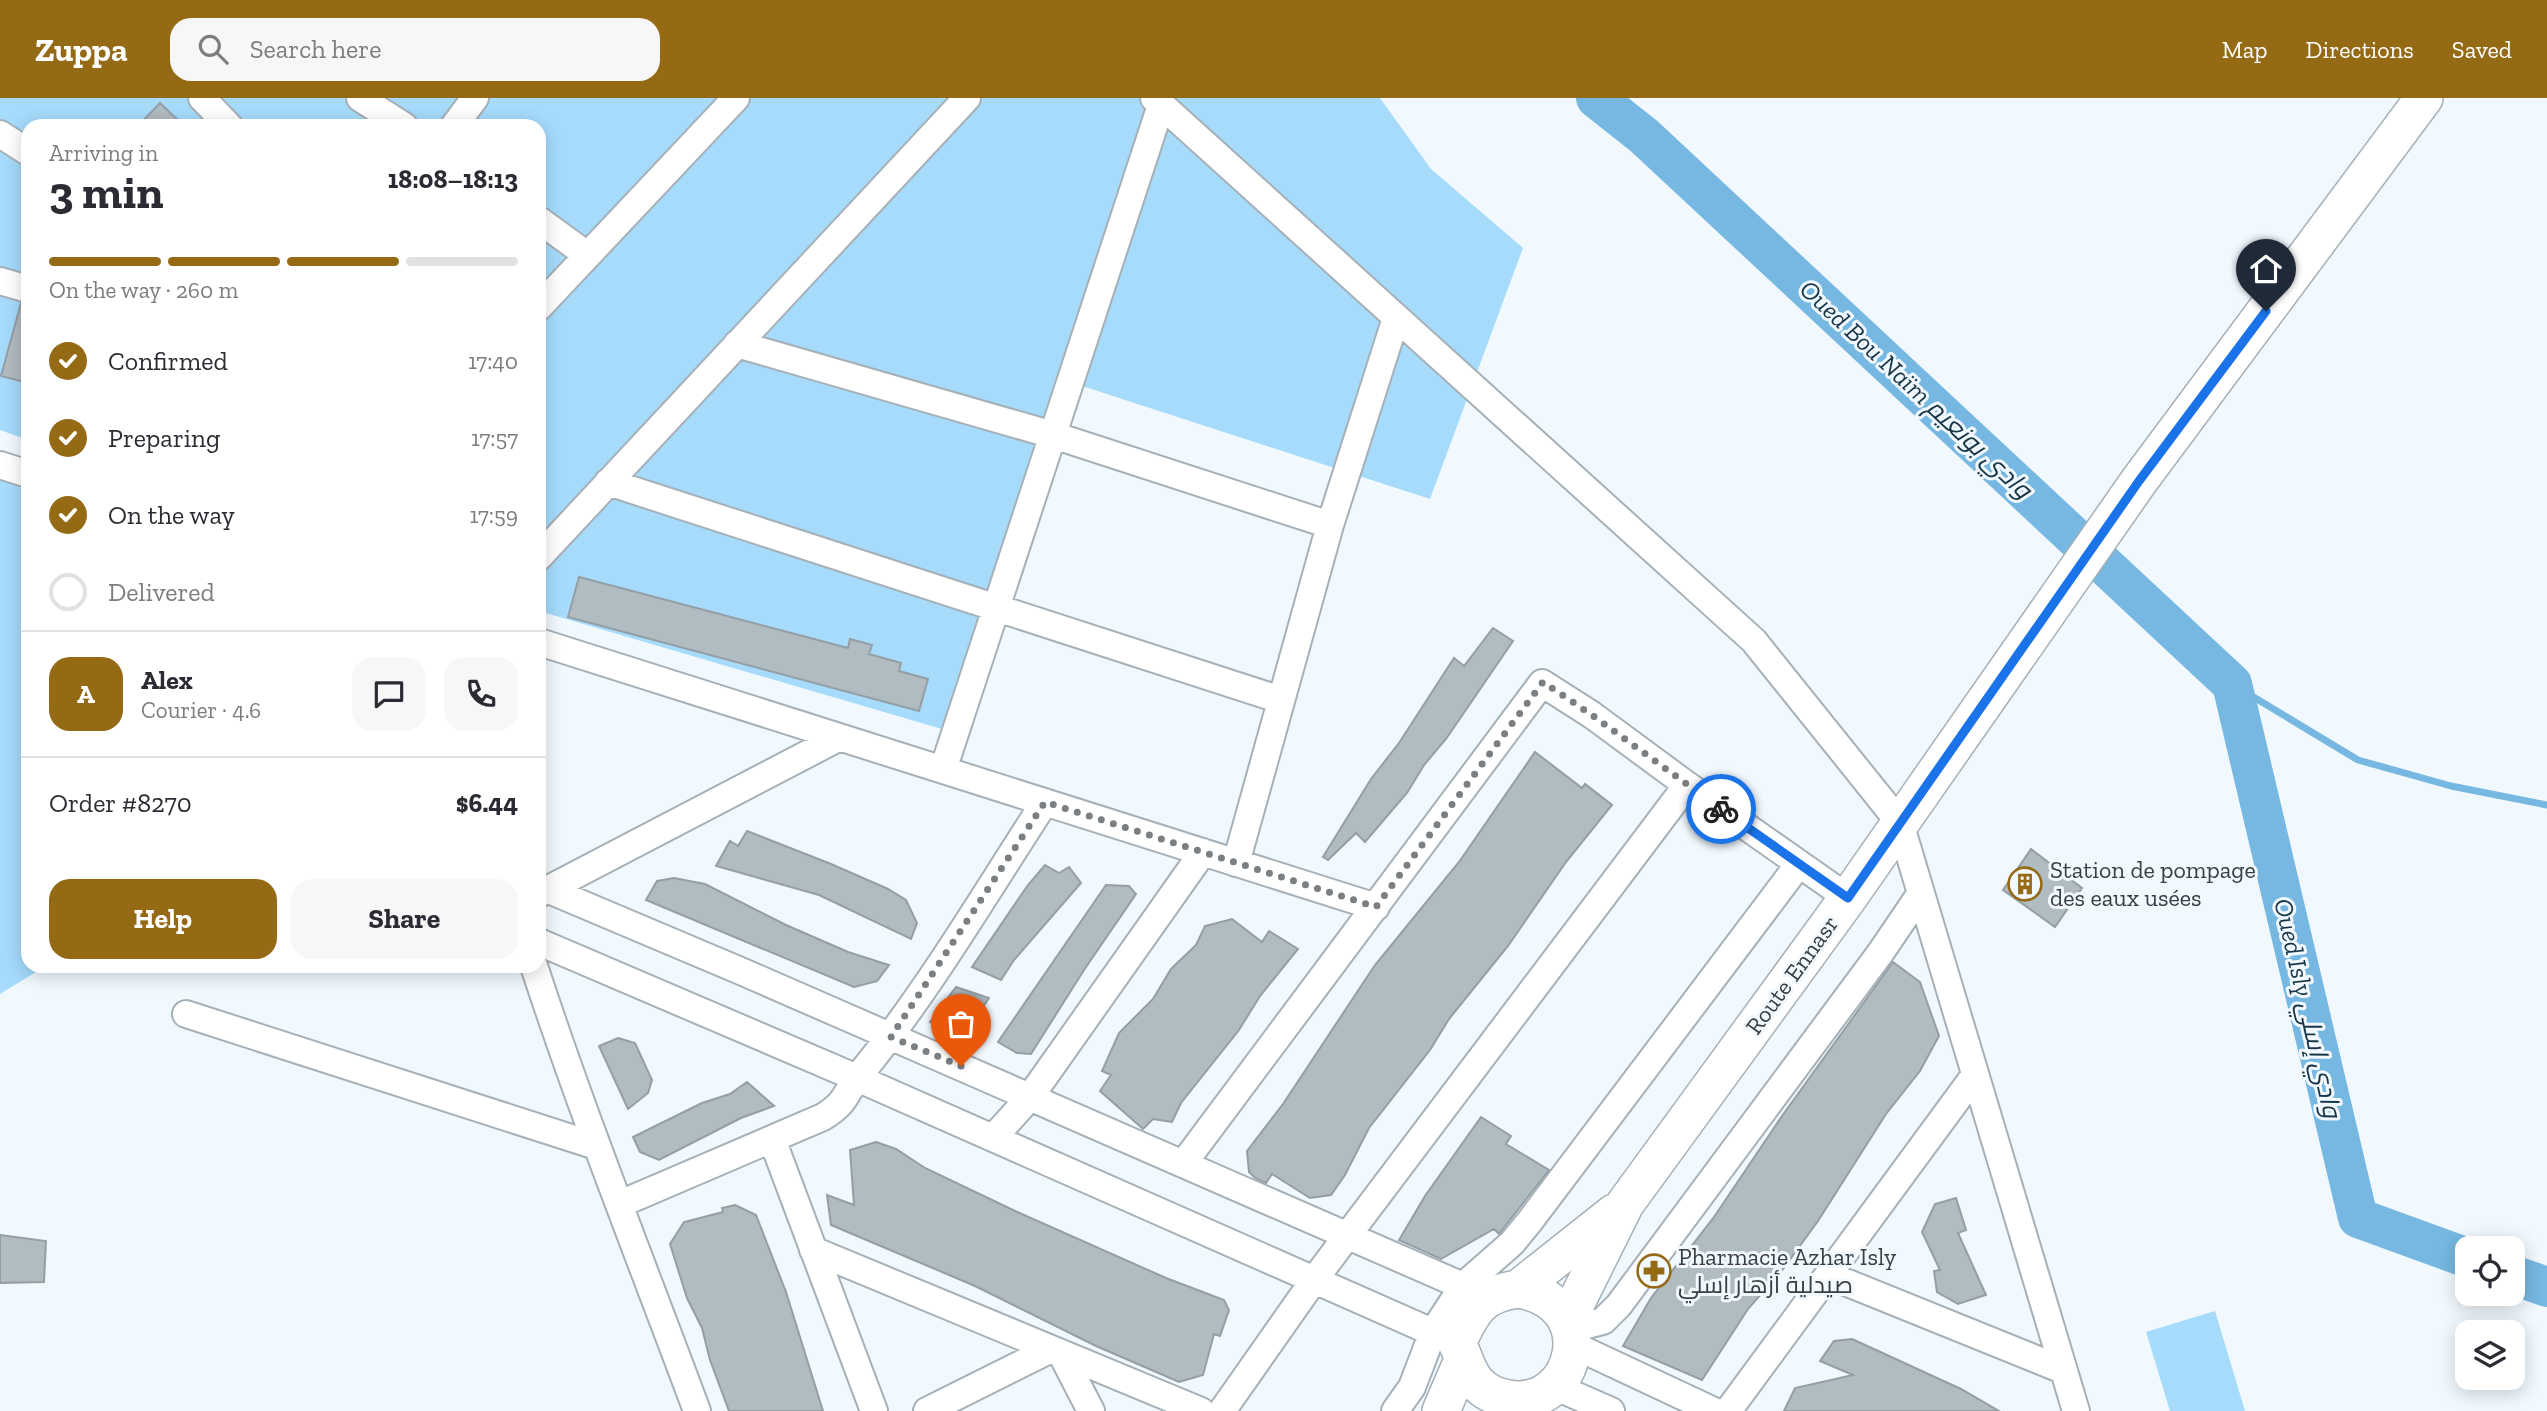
<!DOCTYPE html>
<meta charset="utf-8">
<style>
:root{--surface:#fff;--page:#f7f7f7;--text:#2b2b33;--muted:#7c7c81;--line:#e1e1e2;--accent:#956a15}
body{margin:0;font-family:"Zilla Slab",Cairo,serif;background:var(--page);color:var(--text);height:100vh;display:flex;flex-direction:column;font-size:26px;white-space:nowrap}
*{box-sizing:border-box;margin:0}
p{font-size:23px;color:var(--muted)}
.icon{flex:none;width:38px;height:38px;fill:none;stroke:currentColor;stroke-width:2;stroke-linecap:round;stroke-linejoin:round}
.map{position:relative;flex:1;overflow:hidden}
.sheet{position:absolute;left:21px;top:21px;width:525px;height:854px;display:flex;flex-direction:column;background:var(--surface);border-radius:21px;box-shadow:0 4px 18px #0003}
.sheet>*{flex:none}
.controls{position:absolute;left:2455px;top:1138px;display:grid;gap:14px}
.controls a{display:grid;place-items:center;width:70px;height:70px;border-radius:14px;background:var(--surface);box-shadow:0 4px 18px #0003;font-size:35px}
.pin{position:absolute;display:grid;place-items:center;width:60px;height:60px;color:#fff;margin:-72px -30px;border-radius:50% 50% 50% 0;rotate:-45deg;box-shadow:0 0 7px #0007}
.pin .icon{rotate:45deg}
.courier{position:absolute;display:grid;place-items:center;width:70px;height:70px;margin:-35px;border:5px solid #1a73e8;border-radius:50%;background:#fff;color:#222;box-shadow:0 2px 9px #0007}
.summary em{font-style:normal;font-weight:700}
.summary div{display:flex;flex-direction:column-reverse}
.summary{display:flex;align-items:center;justify-content:space-between;height:119px;padding:0 28px}
h1{font-size:46px;font-weight:700;line-height:52px}
.bar{display:grid;grid-template-columns:repeat(4,1fr);gap:10px 7px;align-content:center;height:84px;padding:0 28px}
.bar i{height:9px;border-radius:5px;background:var(--line)}
.bar .active{background:var(--accent)}
.bar p{grid-column:span 4}
.line{display:flex;align-items:center;gap:18px;padding:0 28px;border-top:2px solid var(--line)}
.line div{flex:1}
.round{display:grid;place-items:center;flex:none;width:74px;height:74px;border-radius:21px;background:var(--page)}
ol{padding:0 28px;list-style:none}
li{display:flex;align-items:center;gap:21px;height:77px}
li p{margin-inline-start:auto}
li .icon{padding:7px;border-radius:50%;background:var(--accent);color:#fff;stroke-width:4}
li:last-child{color:var(--muted)}
li i{width:38px;height:38px;border:4px solid var(--line);border-radius:50%}
.button{display:flex;gap:14px;margin-top:auto;padding:14px 28px}
.button a{flex:1;height:80px;border-radius:21px;background:var(--accent);color:#fff;font-size:28px;font-weight:700;line-height:80px;text-align:center}
.button a+a{background:var(--page);color:var(--text)}
header{display:flex;align-items:center;gap:42px;box-sizing:border-box;height:98px;padding:0 35px;background:var(--accent);color:#fff}
header strong{font-size:33px}
nav{display:flex;gap:38px;margin-inline-start:auto;font-size:24px}
.search{width:490px;height:63px;background:var(--page);display:flex;align-items:center;gap:18px;box-sizing:border-box;padding:0 24px;border-radius:21px;color:var(--muted);font-size:26px}
.map>svg:first-child{display:block}
.green{fill:#a6dbfc}
.lines{fill:none;stroke-linecap:round;stroke-linejoin:round}
.stream{stroke:#76b8e1;stroke-width:7}
.river{stroke:#76b8e1;stroke-width:40}
.building{fill:#b1bbc2;stroke:#949ea5;stroke-width:2}
.minor-casing{stroke:#a6b0b7;stroke-width:30}
.secondary-casing{stroke:#a6b0b7;stroke-width:40}
.minor{stroke:#fff;stroke-width:26}
.secondary{stroke:#fff;stroke-width:37}
.done{stroke:#7a7f83;stroke-width:7;stroke-dasharray:0 12.6}
.route{stroke:#1a73e8;stroke-width:9}
.labels{text-anchor:middle;stroke-width:6;stroke-linejoin:round;paint-order:stroke}
.poi-label{font-size:24px;fill:#3a3e40;stroke:#f1f9ff;text-anchor:start}
.street-label{font-size:24px;fill:#3a3e40;stroke:#f1f9ff}
.water-label{font-size:26px;font-style:italic;fill:#173547;stroke:#f1f9ff}
</style>
<header>
<strong>Zuppa</strong>
<div class="search"><svg class="icon" aria-label="search" viewBox="0 0 24 24"><circle cx="10" cy="10" r="6"/><path d="M15 15l6 6"/></svg>Search here</div>
<nav><a>Map</a><a>Directions</a><a>Saved</a></nav>
</header>
<div class="map">
<svg width="2547" height="1313" viewBox="0 0 2547 1313">
<rect width="100%" height="100%" fill="#f1f9ff"/>
<path class="green" d="M 0,0 L 1380,0 L 1431,71 L 1523,150 L 1430,401 L 1076,286 L 942,631 L 539,513 L 539,28 L 28,28 L 28,342 L 0,332 Z
M 0,378 L 28,388 L 28,868 L 46,868 L 0,896 Z
M 2215,1213 L 2245,1313 L 2170,1313 L 2146,1234 Z"/>
<g class="lines">
<path class="stream" d="M 2232,586 L 2358,662 L 2451,688 L 2547,707"/>
<path class="river" d="M 1596,0 L 1644,38 L 2232,586 L 2358,1120 L 2468,1160
M 2513,1177 L 2547,1189"/>
</g>
<path class="building" d="M 160,5 L 184,28 L 138,28 Z
M 21,205 L 28,206 L 28,285 L 1,278 Z
M 579,479 L 848,550 L 850,541 L 872,547 L 869,556 L 901,565 L 899,573 L 928,581 L 919,613 L 568,519 Z
M 1493,530 L 1513,543 L 1446,641 L 1424,667 L 1407,695 L 1365,744 L 1356,735 L 1328,762 L 1323,759 L 1371,681 L 1399,645 L 1454,560 L 1464,568 Z
M 1535,654 L 1582,690 L 1585,686 L 1612,707 L 1566,764 L 1508,848 L 1449,921 L 1430,952 L 1369,1030 L 1345,1077 L 1331,1097 L 1310,1100 L 1272,1076 L 1266,1085 L 1255,1080 L 1249,1074 L 1247,1053 L 1283,1006 L 1375,867 L 1459,764 Z
M 747,733 L 831,766 L 888,791 L 906,802 L 917,825 L 911,841 L 819,797 L 716,768 L 730,743 L 738,748 Z
M 2031,751 L 2082,790 L 2055,829 L 2003,792 Z
M 1045,767 L 1059,775 L 1069,769 L 1081,785 L 1014,862 L 1001,882 L 972,869 L 1028,787 Z
M 674,780 L 705,786 L 786,827 L 848,854 L 889,867 L 877,883 L 854,889 L 646,802 L 657,783 Z
M 1106,787 L 1129,788 L 1136,796 L 1084,872 L 1031,956 L 1017,955 L 998,944 Z
M 1232,821 L 1262,844 L 1269,833 L 1298,851 L 1260,898 L 1239,932 L 1181,1005 L 1172,1024 L 1153,1021 L 1143,1031 L 1100,993 L 1111,977 L 1102,973 L 1119,935 L 1153,901 L 1171,871 L 1196,847 L 1205,828 Z
M 1893,864 L 1920,884 L 1939,938 L 1920,973 L 1886,1016 L 1818,1123 L 1783,1171 L 1748,1211 L 1702,1282 L 1623,1248 L 1651,1200 L 1714,1119 L 1782,1018 Z
M 956,889 L 989,900 L 966,934 L 952,936 L 930,924 Z
M 618,940 L 635,945 L 652,982 L 648,995 L 628,1011 L 599,948 Z
M 747,984 L 774,1008 L 741,1020 L 659,1062 L 640,1054 L 633,1039 L 702,1005 L 730,996 Z
M 1481,1019 L 1511,1038 L 1506,1046 L 1549,1072 L 1499,1136 L 1494,1131 L 1441,1161 L 1399,1142 L 1425,1098 Z
M 876,1044 L 896,1051 L 925,1070 L 1013,1112 L 1166,1180 L 1224,1202 L 1229,1212 L 1220,1238 L 1214,1236 L 1203,1277 L 1179,1284 L 1096,1248 L 975,1188 L 831,1127 L 827,1097 L 854,1107 L 850,1052 Z
M 1956,1100 L 1966,1132 L 1958,1135 L 1986,1197 L 1958,1206 L 1937,1194 L 1934,1173 L 1940,1172 L 1922,1134 L 1935,1106 Z
M 735,1107 L 756,1117 L 786,1194 L 823,1313 L 729,1313 L 710,1262 L 702,1230 L 687,1200 L 670,1146 L 684,1124 L 723,1114 L 722,1110 Z
M 0,1137 L 46,1143 L 44,1184 L 0,1185 Z
M 1852,1241 L 1961,1291 L 1999,1313 L 1784,1313 L 1795,1290 L 1853,1277 L 1820,1263 L 1834,1243 Z"/>
<g class="lines">
<defs>
<path id="minor" d="M 202,0 L 229,28
M 360,0 L 404,28
M 1154,0 L 1754,543 L 1900,725 L 2076,1313
M 454,28 L 475,0
M 0,36 L 28,54
M 539,122 L 587,157
M 0,183 L 28,191
M 539,209 L 736,0
M 737,246 L 1053,337 L 1330,427
M 0,367 L 28,376
M 608,384 L 1281,602
M 539,459 L 967,0
M 539,544 L 1376,809
M 943,672 L 1161,7
M 1236,765 L 1330,427 L 1396,220
M 549,792 L 743,874 L 1488,1199
M 539,796 L 838,640
M 539,844 L 857,980 L 1457,1245
M 534,868 C 583,1018 642,1165 697,1313
M 186,916 L 596,1048
M 993,1040 L 1030,999 L 1203,754
M 772,1041 L 874,1313
M 1183,1066 L 1542,585 L 1592,617 L 1687,687 L 1848,800
M 620,1106 L 823,1019 C 849,1003 844,995 861,975 C 929,892 986,794 1045,704
M 813,1152 L 1201,1313
M 1828,1177 L 2063,1272
M 1571,1231 L 1603,1223 L 1619,1207 L 1881,854 L 1921,795
M 1573,1247 L 1714,1313
M 1061,1255 L 1091,1313
M 1554,1288 L 1611,1313
M 927,1313 L 1051,1251
M 1222,1313 L 1314,1182 L 1687,687
M 1395,1313 L 1412,1289 L 1433,1234 L 1463,1188 L 1512,1145 L 1530,1123 L 1799,766
M 1728,1313 L 1975,977"/>
<path id="secondary" d="M 1518,1191 C 1604,1204 1577,1313 1508,1301 C 1496,1299 1484,1293 1476,1284 C 1466,1272 1464,1258 1457,1245 C 1472,1213 1480,1196 1518,1191 Z
M 1518,1191 L 1614,1115
M 1567,1223 L 1625,1106 L 1848,800 L 2139,383 L 2424,0
M 1441,1313 L 1463,1262"/>
</defs>
<use href="#minor" class="minor-casing"/>
<use href="#secondary" class="secondary-casing"/>
<use href="#minor" class="minor"/>
<use href="#secondary" class="secondary"/>
</g>
<g class="lines">
<path class="done" d="M 961,968 L 891,939 L 1045,704 L 1376,809 L 1543,584 L 1592,617 L 1721,711"/>
<path class="route" d="M 1721,711 L 1848,800 L 2139,383 L 2266,213"/>
</g>
<defs>
<symbol id="building-ring" viewBox="-11 -11 22 22"><circle r="9.5" fill="#f1f9ff" stroke="#956a15" stroke-width="1.5"/><path d="M-4-6H4V6H1V3H-1V6H-4ZM-2.5-4.3h1.7v1.8h-1.7ZM.8-4.3h1.7v1.8H.8ZM-2.5-1h1.7V.8h-1.7ZM.8-1h1.7V.8H.8Z" fill="#956a15"/></symbol>
<symbol id="pharmacy-ring" viewBox="-11 -11 22 22"><circle r="9.5" fill="#f1f9ff" stroke="#956a15" stroke-width="1.5"/><path d="M-2-6h4v4h4v4h-4v4h-4v-4h-4v-4h4Z" fill="#956a15"/></symbol>
</defs>
<g fill-rule="evenodd">
<use href="#building-ring" x="2006" y="767" width="38" height="38"/>
<use href="#pharmacy-ring" x="1635" y="1154" width="38" height="38"/>
</g>
<g class="labels">
<g class="poi-label">
<text x="2050" y="780">Station de pompage<tspan x="2050" dy="28">des eaux usées</tspan></text>
<text x="1678" y="1167">Pharmacie Azhar Isly<tspan x="1678" dy="28">صيدلية أزهار إسلي</tspan></text>
</g>
<g class="street-label">
<text transform="translate(1792 877) rotate(-54)" y="8">Route Ennasr</text>
</g>
<g class="water-label">
<text transform="translate(1916 291) rotate(43)" y="9">Oued Bou Naïm وادي بونعيم</text>
<text transform="translate(2308 910) rotate(77)" y="9">Oued Isly وادي إسلي</text>
</g>
</g>
</svg>
<div class="controls">
<a><svg class="icon" aria-label="locate" viewBox="0 0 24 24"><circle cx="12" cy="12" r="6"/><path d="M12 2v4M12 18v4M2 12h4M18 12h4"/></svg></a>
<a><svg class="icon" aria-label="layers" viewBox="0 0 24 24"><path d="M12 4l9 5-9 5-9-5zM3 14l9 5 9-5"/></svg></a>
</div>
<div class="pin" style="left:961px;top:968px;background:#ea580c"><svg class="icon" aria-label="bag" viewBox="0 0 24 24"><path d="M5 8h14l-1 12H6zM9 8a3 3 0 0 1 6 0"/></svg></div>
<div class="pin" style="left:2266px;top:213px;background:#1f2937"><svg class="icon" aria-label="home" viewBox="0 0 24 24"><path d="M3 11l9-7 9 7M6 9v11h12V9"/></svg></div>
<div class="courier" style="left:1721px;top:711px"><svg class="icon" aria-label="bike" viewBox="0 0 24 24"><circle cx="6" cy="16" r="4"/><circle cx="18" cy="16" r="4"/><path d="M6 16l4-8h5l3 8M10 8l3 8H6M13 5h3"/></svg></div>
<section class="sheet">
<div class="summary"><div><h1>3 min</h1><p>Arriving in</p></div><em>18:08–18:13</em></div>
<div class="bar"><i class="active"></i><i class="active"></i><i class="active"></i><i></i><p>On the way · 260 m</p></div>
<ol>
<li><svg class="icon" aria-label="check" viewBox="0 0 24 24"><path d="M5 12l5 5 9-10"/></svg>Confirmed<p>17:40</p></li>
<li><svg class="icon" aria-label="check" viewBox="0 0 24 24"><path d="M5 12l5 5 9-10"/></svg>Preparing<p>17:57</p></li>
<li><svg class="icon" aria-label="check" viewBox="0 0 24 24"><path d="M5 12l5 5 9-10"/></svg>On the way<p>17:59</p></li>
<li><i></i>Delivered</li>
</ol>
<div class="line" style="height:126px"><b class="round" style="background:var(--accent);color:#fff">A</b><div><b>Alex</b><p>Courier · 4.6</p></div><a class="round"><svg class="icon" aria-label="chat" viewBox="0 0 24 24"><path d="M4 5h16v11H9l-5 4z"/></svg></a><a class="round"><svg class="icon" aria-label="phone" viewBox="0 0 24 24"><path d="M5 4h4l2 5-3 2q2 4 5 5l2-3 5 2v4C11 20 4 13 5 4z"/></svg></a></div>
<div class="line" style="height:91px"><div>Order #8270</div><b>$6.44</b></div>
<div class="button"><a>Help</a><a>Share</a></div>
</section>
</div>
